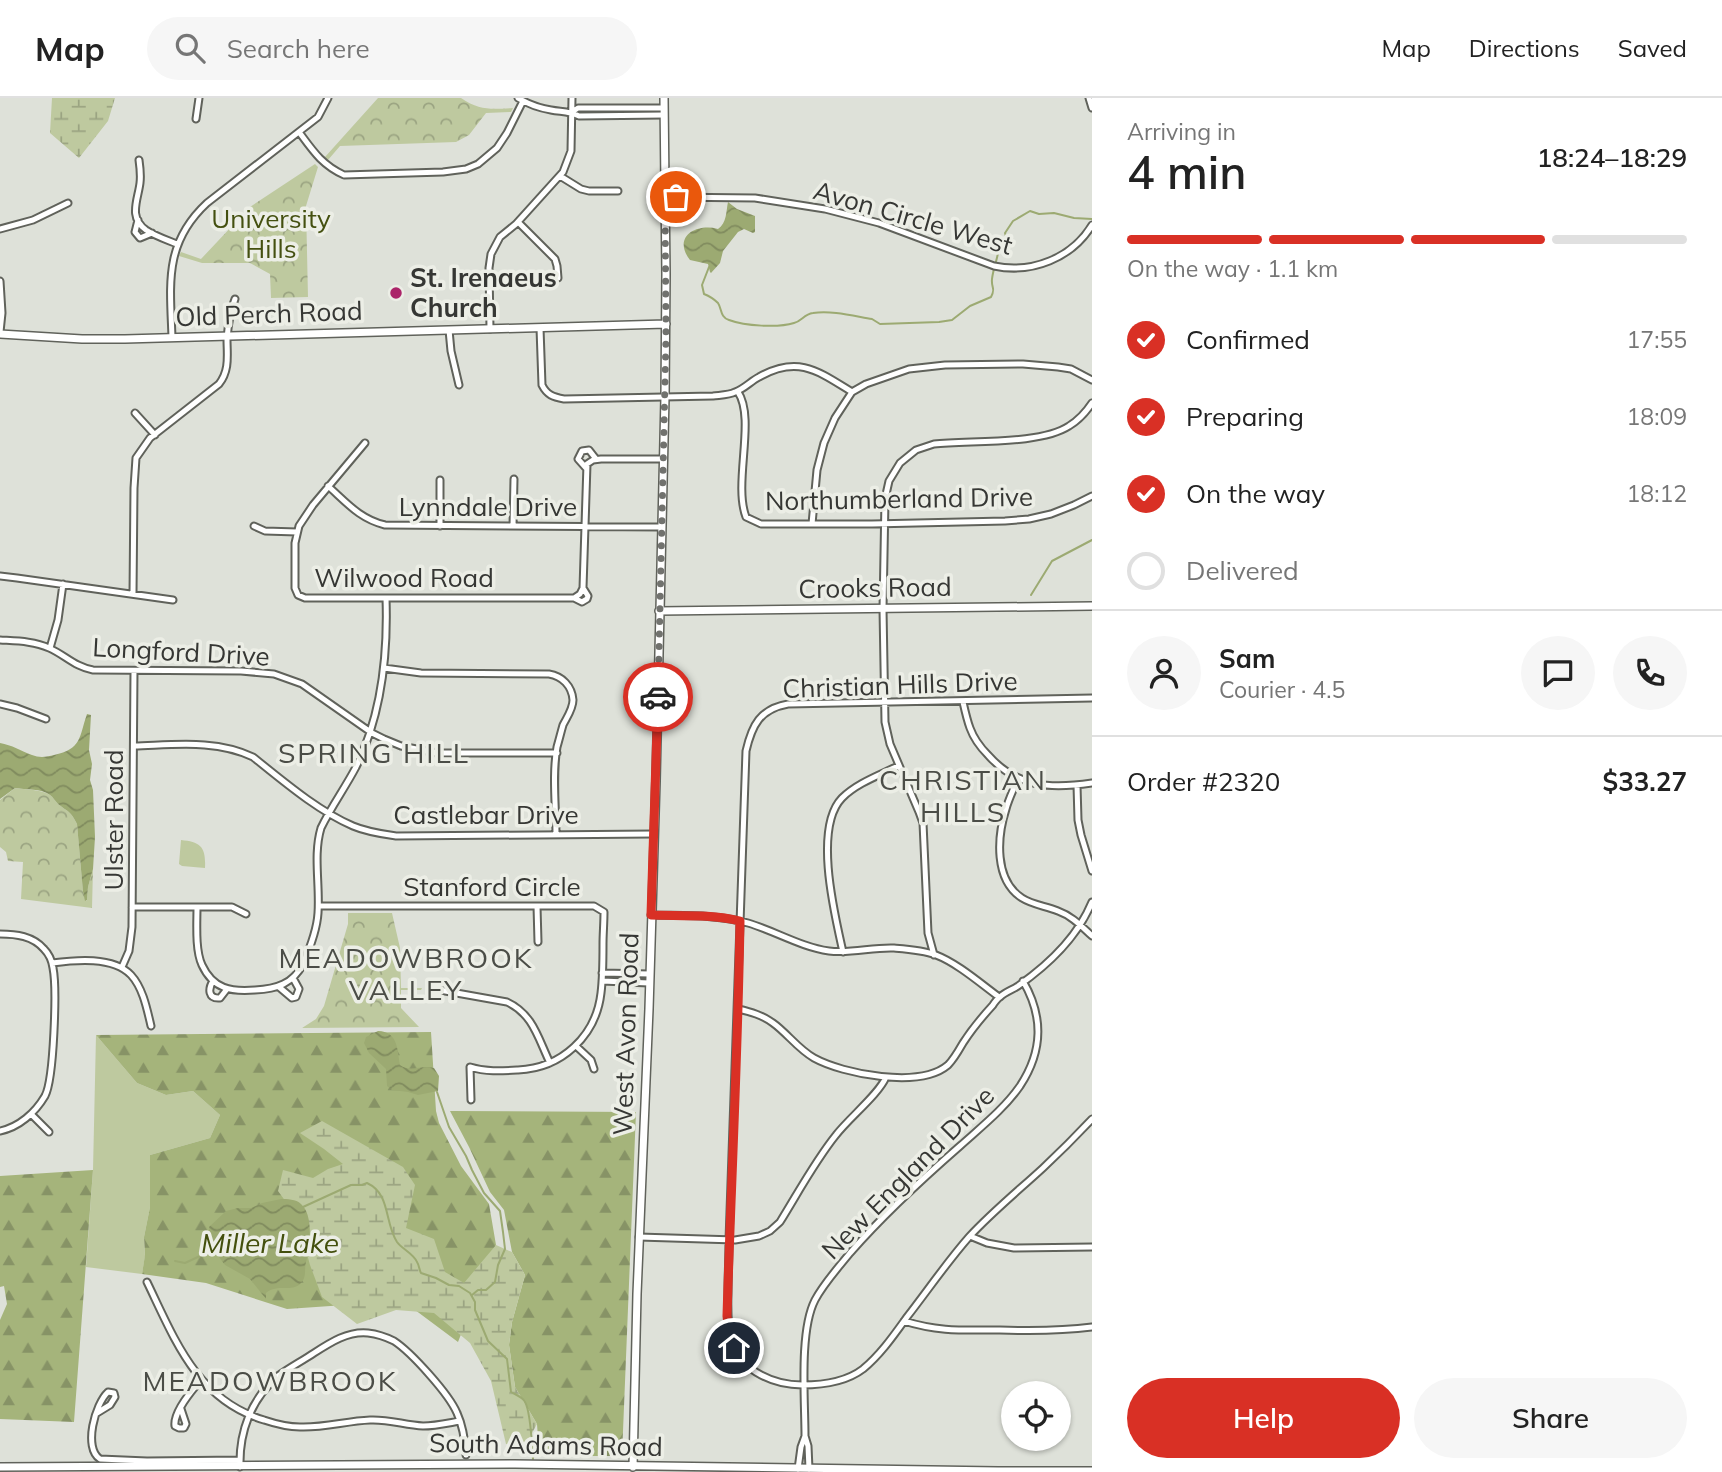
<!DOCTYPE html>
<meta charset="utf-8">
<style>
:root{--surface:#fff;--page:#f6f6f6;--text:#222;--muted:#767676;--line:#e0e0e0;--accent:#d93025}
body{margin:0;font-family:Mulish,sans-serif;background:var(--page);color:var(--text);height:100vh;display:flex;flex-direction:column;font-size:26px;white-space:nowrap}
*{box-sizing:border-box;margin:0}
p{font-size:23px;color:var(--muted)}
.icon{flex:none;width:38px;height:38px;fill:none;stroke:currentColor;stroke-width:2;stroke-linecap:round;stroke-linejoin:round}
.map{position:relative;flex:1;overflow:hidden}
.details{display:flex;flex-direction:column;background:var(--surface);width:630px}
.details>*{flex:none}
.tools{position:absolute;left:1001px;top:1283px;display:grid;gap:14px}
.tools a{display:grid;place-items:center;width:70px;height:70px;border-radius:50%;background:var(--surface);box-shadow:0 2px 5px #0004;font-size:35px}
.pin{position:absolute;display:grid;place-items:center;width:60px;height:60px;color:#fff;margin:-30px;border:4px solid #fff;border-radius:50%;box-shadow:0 2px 7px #0007}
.courier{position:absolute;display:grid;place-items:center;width:70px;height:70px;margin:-35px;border:5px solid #d93025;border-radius:50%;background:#fff;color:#222;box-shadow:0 2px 9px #0007}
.overview em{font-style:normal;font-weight:600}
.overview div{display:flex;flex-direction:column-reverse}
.overview{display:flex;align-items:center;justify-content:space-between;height:119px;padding:0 35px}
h1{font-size:46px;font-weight:600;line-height:52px}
.bar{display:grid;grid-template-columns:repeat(4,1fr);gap:10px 7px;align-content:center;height:84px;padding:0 35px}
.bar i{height:9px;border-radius:5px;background:var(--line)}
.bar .active{background:var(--accent)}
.bar p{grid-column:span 4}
.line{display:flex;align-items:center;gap:18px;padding:0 35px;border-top:2px solid var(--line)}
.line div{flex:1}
.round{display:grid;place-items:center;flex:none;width:74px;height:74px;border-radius:37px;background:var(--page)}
ol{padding:0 35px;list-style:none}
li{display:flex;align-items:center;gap:21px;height:77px}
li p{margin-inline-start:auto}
li .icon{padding:7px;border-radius:50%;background:var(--accent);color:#fff;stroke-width:4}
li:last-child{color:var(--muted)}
li i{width:38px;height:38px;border:4px solid var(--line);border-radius:50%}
.action{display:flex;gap:14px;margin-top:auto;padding:14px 35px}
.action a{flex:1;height:80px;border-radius:42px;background:var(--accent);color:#fff;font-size:28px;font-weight:600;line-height:80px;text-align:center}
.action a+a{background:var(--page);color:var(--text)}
header{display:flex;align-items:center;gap:42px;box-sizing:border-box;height:98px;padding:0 35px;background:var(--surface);border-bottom:2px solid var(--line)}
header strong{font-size:33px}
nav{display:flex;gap:38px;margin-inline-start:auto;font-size:24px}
.search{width:490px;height:63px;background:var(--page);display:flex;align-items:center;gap:18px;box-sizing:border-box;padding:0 24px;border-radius:38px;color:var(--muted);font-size:26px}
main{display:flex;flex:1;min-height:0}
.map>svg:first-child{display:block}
.green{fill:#bec99f}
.forest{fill:url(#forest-firs)}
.wetland{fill:url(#wetland-marsh)}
.park{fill:url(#park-crowns)}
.water{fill:url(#water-waves)}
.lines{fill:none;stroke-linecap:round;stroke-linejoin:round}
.stream{stroke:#9caa72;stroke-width:2}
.street-casing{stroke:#60625b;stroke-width:9}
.secondary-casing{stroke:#60625b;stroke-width:10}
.street{stroke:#fff;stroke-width:5}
.secondary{stroke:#fff;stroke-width:7}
.done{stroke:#71726e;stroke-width:7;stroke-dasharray:0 12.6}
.route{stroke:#d93025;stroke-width:9}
.poi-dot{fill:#ab2469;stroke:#eceee6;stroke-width:2.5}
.labels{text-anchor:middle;stroke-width:7;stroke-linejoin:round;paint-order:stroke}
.street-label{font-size:26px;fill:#363734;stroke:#eceee6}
.park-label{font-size:26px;fill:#445010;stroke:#eceee6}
.poi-label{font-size:26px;font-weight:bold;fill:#363734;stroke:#eceee6;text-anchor:start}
.neighbourhood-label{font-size:28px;letter-spacing:2px;fill:#4b4d47;stroke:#eceee6}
.water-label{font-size:28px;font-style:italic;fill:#434f0d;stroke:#eceee6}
</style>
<header>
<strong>Map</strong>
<div class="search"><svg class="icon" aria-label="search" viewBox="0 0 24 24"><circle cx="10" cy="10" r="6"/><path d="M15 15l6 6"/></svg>Search here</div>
<nav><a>Map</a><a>Directions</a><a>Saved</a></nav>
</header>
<main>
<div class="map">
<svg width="1092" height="1374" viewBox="0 0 1092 1374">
<defs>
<pattern id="forest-firs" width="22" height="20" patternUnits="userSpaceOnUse" patternTransform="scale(1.75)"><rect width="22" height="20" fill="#a5b47b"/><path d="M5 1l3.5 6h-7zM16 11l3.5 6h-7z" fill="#879366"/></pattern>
<pattern id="wetland-marsh" width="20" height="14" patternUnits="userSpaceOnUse" patternTransform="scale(1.75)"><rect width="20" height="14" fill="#bec99f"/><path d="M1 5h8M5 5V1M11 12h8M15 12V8" fill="none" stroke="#9ba482"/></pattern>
<pattern id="park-crowns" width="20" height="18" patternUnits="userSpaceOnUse" patternTransform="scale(1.75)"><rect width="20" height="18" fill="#bec99f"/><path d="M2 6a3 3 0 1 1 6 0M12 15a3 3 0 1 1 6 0" fill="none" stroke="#9ba482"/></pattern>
<pattern id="water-waves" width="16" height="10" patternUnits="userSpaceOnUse" patternTransform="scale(1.75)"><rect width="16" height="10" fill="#9caa72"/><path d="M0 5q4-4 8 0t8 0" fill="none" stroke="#808b5e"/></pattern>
</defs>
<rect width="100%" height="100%" fill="#dee1d9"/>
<path class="green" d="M 181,742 C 201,744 206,749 205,770 L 182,768 L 179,766 Z
M 96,937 L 137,985 L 166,997 L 193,993 L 220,1017 L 210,1040 L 150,1057 L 150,1109 L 144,1139 L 145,1158 L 142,1176 L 86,1169 L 93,1072 Z"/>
<path class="forest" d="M 431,934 L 436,1013 L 439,1025 L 461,1068 L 489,1106 L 496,1147 L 458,1244 L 403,1203 L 287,1211 L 206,1185 L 142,1176 L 145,1157 L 144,1139 L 150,1109 L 150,1057 L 210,1040 L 220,1017 L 193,993 L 166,997 L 137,985 L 96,937 Z
M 450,1013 L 636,1014 L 622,1358 L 571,1358 L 539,1354 L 537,1326 L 515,1289 L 509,1247 L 512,1224 L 525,1177 L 512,1154 L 504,1112 L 490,1094 L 469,1049 Z
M 93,1072 L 74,1324 L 0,1321 L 0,1222 L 7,1206 L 4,1188 L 0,1189 L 0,1078 Z"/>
<path class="wetland" d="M 52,0 L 115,0 L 108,23 L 79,60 L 50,35 Z
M 322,1023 L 403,1069 L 415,1087 L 406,1130 L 434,1141 L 445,1174 L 464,1185 L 496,1147 L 512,1154 L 525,1177 L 512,1224 L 509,1247 L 515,1289 L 537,1326 L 525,1348 L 506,1346 L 491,1283 L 470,1245 L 434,1215 L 396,1212 L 357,1226 L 322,1199 L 310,1167 L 297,1119 L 278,1093 L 283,1072 L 313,1080 L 328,1071 L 343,1066 L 324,1051 L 300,1035 Z"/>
<path class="park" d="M 378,0 L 461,0 C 480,13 492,11 513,10 L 511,14 L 486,15 L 469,37 L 456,44 L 340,48 L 328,62 L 325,59 Z
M 315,66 L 318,69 L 306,108 L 308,199 L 271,200 L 270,176 L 250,165 L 202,165 L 179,158 L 181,154 L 201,161 L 250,109 Z
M 15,690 C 26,692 41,691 50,697 C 53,699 55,703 58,706 C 69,715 70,712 77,726 L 83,794 L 86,803 L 87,802 L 88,789 L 93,771 L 92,810 L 21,801 L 23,764 L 8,763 L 6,754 L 0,749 L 0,702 Z
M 348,815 L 392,815 L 400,850 L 401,890 L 422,890 L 421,892 L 401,892 L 401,910 L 419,929 L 302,930 L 316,921 L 324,908 L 348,826 Z"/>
<path class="water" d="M 728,104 L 737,111 L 755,118 L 755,134 L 753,135 L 744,131 L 738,134 L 723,153 L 720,165 L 711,175 L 710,174 L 708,166 L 690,162 C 672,139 696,125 718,131 C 727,125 726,113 728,104 Z
M 87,616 L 91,617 L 89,652 L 92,666 L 90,682 L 93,692 L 95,739 L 93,771 L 88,789 L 87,802 L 85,803 L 83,794 L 77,726 C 70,712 69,715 58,706 C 55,703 53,699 50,697 C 41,690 26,692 15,690 L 0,701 L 0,645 C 12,647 21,653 32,657 C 39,660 47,659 54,657 C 82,651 79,639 87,616 Z
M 378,933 C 398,934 397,950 400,967 C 411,975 422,966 434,970 L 439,978 L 438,993 L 418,997 L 408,994 L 392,992 L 387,988 L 386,971 L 369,955 L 364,945 L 366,939 Z
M 281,1101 C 287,1101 296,1101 301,1106 C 314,1117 310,1150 306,1164 C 304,1171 307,1179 301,1185 C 292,1195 278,1185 266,1195 L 266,1201 L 250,1181 L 225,1167 L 215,1154 L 202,1159 L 200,1157 L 208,1149 L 209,1129 L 226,1113 L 238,1110 L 251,1110 L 262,1105 Z"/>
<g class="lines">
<path class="stream" d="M 709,169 L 702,187 L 704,196 C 709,198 714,201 718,205 C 722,211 720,219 729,222 C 745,228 778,230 794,225 C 802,223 804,216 813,215 C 831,212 854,218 872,221 L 880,226 L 939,224 L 952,222 L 970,208 L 991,199 C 996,190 991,190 992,181 C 993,171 998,160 999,149 L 1007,142 L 1005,135 L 1013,123 L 1030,113 L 1039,116 L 1054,115 L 1074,120 L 1092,121
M 1031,497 L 1052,463 L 1092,442
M 437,994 L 449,1029 L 466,1058 L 472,1072 L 484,1095 L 500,1113 L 503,1134 L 505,1151 L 498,1167 L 495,1184 L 486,1192 L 478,1192 L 472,1197
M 303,1109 L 351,1087 L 362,1087 L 367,1085 C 391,1096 384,1124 397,1144 C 402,1151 414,1156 417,1164 C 419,1167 419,1171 421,1175 L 436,1180 L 449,1187 L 459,1188 L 470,1195 L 475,1204 L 475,1212 L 488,1243 L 507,1261 L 511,1294 C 516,1297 523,1299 525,1304 C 531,1314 532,1349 533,1361
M 175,1163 L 185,1165 L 200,1158"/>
<defs>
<path id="street" d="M 518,0 C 528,6 539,10 551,12 C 561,14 569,13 579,18 L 664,17
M 1089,0 L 1092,10
M 572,14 L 578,10 L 664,10
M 196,21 L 199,0
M 299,34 C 313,53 322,67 344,77 L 443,74 L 466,71 L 478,66 L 497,50 L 507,35 L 523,3
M 139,62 C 140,69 141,77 140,85 C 138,102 128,119 146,132 C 155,138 167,142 177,146
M 560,78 L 581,91 L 589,93 L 618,93
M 665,99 L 755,100 L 825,111 L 879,125 L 994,168 C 1032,176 1072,160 1092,127
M 138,122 L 135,134 L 140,140 L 152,135
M 518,124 L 555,161 L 557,168 L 558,180
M 0,131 L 33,122 L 68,105
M 0,183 L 2,215 L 0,234
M 540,230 L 542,287 C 547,297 553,299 564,301 L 713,298 C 721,297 729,297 735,294 C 744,291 751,283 759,279 C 798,257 818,273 852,294
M 490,231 L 489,170 L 491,156 L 500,139 L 516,126 L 563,74 L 571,53 L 572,0
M 449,232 L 451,253 L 459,287
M 172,239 C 170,185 164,145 207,105 L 318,19 L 328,0
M 738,294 C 756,321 733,385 746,419 L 761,426 L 872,426 L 1005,423 L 1029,421 L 1051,416 L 1074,407 L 1092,398
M 135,315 L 155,337
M 365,345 L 313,407 L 299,428 L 295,445 L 295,490 L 298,497 L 305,500 L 574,500 L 580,496 L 583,490 L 587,366 L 593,362 L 601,361 L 663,361
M 586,370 L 578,361 L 582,353 L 589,352 L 596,361
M 440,382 L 440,428
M 328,388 C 347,405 360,421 385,427 L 661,429
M 812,426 L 817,372 L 824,345 L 835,320 L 852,294 L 866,286 L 909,271 L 945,267 L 1023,266 L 1058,269 L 1071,271 L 1092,282
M 254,428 L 265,433 L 297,434
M 513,428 L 514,381
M 0,478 L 17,480 L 173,502
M 133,496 L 134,390 L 136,360 L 150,340 L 219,286 C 230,272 227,257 227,241 C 228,228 230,213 235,201
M 574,500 L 582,504 L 587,501 L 588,498 L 583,490
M 0,542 C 16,543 34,543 49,550 C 65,557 75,569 93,572 L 241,573 L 274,576 L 302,586 L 372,635 L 384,641 L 401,648 L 437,655 L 557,655
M 50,550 L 58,522 L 63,486
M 384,570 L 421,575 L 549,576 C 562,578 572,588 573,602 C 573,611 567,619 563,627 C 561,634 559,642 557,649 C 552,677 556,709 556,737
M 1092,600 L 788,606 C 760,611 752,627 746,653 L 729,1142 C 729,1160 728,1177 728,1195 C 727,1229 727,1259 761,1277 C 774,1284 788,1287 802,1287 C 823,1287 846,1284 863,1271 C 881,1256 894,1237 907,1219 C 928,1192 947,1164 969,1139 C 992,1114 1018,1093 1043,1070 C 1060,1054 1076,1038 1092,1021
M 963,604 C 965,613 967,622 970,630 C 974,641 980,649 988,657 C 1017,690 1051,691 1092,685
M 0,606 L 17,610 L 46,621
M 134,648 C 173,647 216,641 253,659 C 283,683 318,713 353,728 C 367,734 382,736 396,738 L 653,736
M 1018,680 C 1014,691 1009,700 1006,711 C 997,739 994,782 1022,800 C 1033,807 1046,808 1058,813 C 1072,818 1081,828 1092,838
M 1077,687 L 1078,722 L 1081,737 L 1092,773
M 319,808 L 594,808 L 604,814 C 604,825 603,836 603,846 C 603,863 603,879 601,895 C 596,938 562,970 518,972 C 501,973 486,974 470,969 L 471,1002
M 537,808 L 538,844
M 132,809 L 232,809 L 246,816
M 197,809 C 197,825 195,852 202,867 C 213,891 231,894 255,892 C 276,891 293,886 303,866 C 310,850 317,832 318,815 C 320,786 313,757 321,730 C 331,709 345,690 356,669 C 382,616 388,558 386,500
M 651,817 C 683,818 716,816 748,825 C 775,833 801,849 829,853 C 851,856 872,849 894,850 C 907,851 923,852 936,857 C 957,865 980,885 999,899
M 0,836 C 16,836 33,838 44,851 C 49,856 52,863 53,870 C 57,890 54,981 45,998 C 35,1015 19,1029 0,1033
M 843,854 C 835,818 813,730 842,700 C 857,685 880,677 898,668
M 934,857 L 928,835 L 923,725 L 919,714 L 890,646 L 885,624 L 883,511 L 885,401 L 889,383 L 900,365 L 916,352 L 934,346 C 970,342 1040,347 1069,328 C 1079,322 1086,314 1092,305
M 52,865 C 75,862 113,858 131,877 C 143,890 147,911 151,928
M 122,869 L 129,853 L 132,829 L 134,573
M 602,875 L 650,876
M 213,883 C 208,891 208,901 220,900 L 227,891
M 602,883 L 649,885
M 279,889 L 292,900 L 296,899 L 299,891 L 293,880
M 434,891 L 507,904 C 533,916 538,940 550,965
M 738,911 C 751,914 762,917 773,925 C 787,935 798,951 814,960 C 843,976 920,991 948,967 C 954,961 959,952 963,945 C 972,931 982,919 993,907 C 994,905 998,900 1000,899 C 1005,894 1012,892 1018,888 C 1048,867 1078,838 1092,804
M 576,948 L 591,962 L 594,971
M 31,1016 L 49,1034
M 970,1138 L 987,1145 L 1014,1150 L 1092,1149
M 639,1139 L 735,1142 L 759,1138 L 770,1133 L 780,1124 C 798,1095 815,1063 836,1037 C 849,1020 879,996 886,979
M 147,1184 C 175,1242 197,1302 264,1322 C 276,1326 288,1329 300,1329 C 324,1330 346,1323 370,1322 C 388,1321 405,1327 423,1328 C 435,1328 448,1325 460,1323
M 904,1223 C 939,1234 964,1232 1000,1232 C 1031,1233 1061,1233 1092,1229
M 181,1311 L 186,1326 L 184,1330 L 179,1330 L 175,1328 C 173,1315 192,1292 201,1282
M 97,1315 L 110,1307 L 115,1299 L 114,1295 L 108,1294 C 95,1306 83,1350 100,1361 L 147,1363 L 240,1362
M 240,1369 C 239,1334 251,1301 278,1278 C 289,1270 302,1263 314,1255 C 331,1244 348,1233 368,1235 C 377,1236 386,1239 394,1243 C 411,1254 449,1296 457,1315 C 463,1328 465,1342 466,1357
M 798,1371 L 801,1349 L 805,1338
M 809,1371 L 808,1348 L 805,1338 C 805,1302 799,1233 815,1202 C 824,1185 838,1170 850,1155 C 884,1116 921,1082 960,1048 C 981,1029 1004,1011 1020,988 C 1043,953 1044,919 1023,883"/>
<path id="secondary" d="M 0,236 L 82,241 L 125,241 L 666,226
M 659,513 L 1092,508
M 0,1369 L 515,1366 L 998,1373 L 1092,1373
M 633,1369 L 637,1196 L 649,911 L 656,683 L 665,299 L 666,176 L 664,0"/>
</defs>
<use href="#street" class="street-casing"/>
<use href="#secondary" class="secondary-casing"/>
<use href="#street" class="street"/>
<use href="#secondary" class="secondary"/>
</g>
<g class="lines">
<path class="done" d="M 658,599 L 666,238 L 665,99 L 676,99"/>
<path class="route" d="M 658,599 L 651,817 C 680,818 711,816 740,823 C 738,955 731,1087 727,1218 L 729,1235 L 734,1250"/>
</g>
<circle class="poi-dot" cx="396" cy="195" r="7"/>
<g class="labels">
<g class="street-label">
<text transform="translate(913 120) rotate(16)" y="9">Avon Circle West</text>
<text transform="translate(269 216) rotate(-2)" y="9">Old Perch Road</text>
<text transform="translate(899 401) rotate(-1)" y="9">Northumberland Drive</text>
<text x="488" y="418">Lynndale Drive</text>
<text x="404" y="489">Wilwood Road</text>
<text transform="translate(875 490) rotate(-1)" y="9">Crooks Road</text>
<text transform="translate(181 554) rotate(3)" y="9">Longford Drive</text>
<text transform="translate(900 587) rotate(-2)" y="9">Christian Hills Drive</text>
<text x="486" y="726">Castlebar Drive</text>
<text transform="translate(114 722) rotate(-90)" y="9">Ulster Road</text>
<text x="492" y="798">Stanford Circle</text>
<text transform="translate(626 936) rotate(-88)" y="9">West Avon Road</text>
<text transform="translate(908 1075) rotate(-45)" y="9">New England Drive</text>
<text transform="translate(546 1347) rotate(1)" y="9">South Adams Road</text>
</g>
<g class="park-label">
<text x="271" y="130">University<tspan x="271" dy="30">Hills</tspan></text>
</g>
<g class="poi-label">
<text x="410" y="189">St. Irenaeus<tspan x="410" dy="30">Church</tspan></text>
</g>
<g class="neighbourhood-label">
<text x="374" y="665">SPRING HILL</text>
<text x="963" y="692">CHRISTIAN<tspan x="963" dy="32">HILLS</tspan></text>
<text x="406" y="870">MEADOWBROOK<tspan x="406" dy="32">VALLEY</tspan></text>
<text x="270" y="1293">MEADOWBROOK</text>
</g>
<g class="water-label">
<text x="270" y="1155">Miller Lake</text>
</g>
</g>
</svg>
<div class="tools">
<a><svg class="icon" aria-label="locate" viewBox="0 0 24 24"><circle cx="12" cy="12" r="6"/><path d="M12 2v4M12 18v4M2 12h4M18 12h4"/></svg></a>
</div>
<div class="pin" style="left:676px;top:99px;background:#ea580c"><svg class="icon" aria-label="bag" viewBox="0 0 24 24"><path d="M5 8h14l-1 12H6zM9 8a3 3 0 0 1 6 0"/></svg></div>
<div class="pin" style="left:734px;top:1250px;background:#1f2937"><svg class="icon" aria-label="home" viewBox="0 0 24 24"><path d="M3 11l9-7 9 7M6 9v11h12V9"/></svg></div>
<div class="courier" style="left:658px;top:599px"><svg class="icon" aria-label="car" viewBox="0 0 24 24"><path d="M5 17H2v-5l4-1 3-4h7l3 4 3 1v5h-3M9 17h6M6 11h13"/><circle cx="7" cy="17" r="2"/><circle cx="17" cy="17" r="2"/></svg></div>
</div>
<section class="details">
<div class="overview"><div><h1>4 min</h1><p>Arriving in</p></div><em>18:24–18:29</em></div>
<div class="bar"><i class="active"></i><i class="active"></i><i class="active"></i><i></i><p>On the way · 1.1 km</p></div>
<ol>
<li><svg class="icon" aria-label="check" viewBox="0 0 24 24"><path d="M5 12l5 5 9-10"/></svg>Confirmed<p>17:55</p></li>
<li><svg class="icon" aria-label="check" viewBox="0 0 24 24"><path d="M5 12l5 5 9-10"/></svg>Preparing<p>18:09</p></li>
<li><svg class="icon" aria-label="check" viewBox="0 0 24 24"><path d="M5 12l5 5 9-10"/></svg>On the way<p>18:12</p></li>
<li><i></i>Delivered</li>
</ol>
<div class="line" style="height:126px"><a class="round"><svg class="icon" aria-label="person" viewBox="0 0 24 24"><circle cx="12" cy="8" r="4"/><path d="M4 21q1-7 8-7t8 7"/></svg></a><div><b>Sam</b><p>Courier · 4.5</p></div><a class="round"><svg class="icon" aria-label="chat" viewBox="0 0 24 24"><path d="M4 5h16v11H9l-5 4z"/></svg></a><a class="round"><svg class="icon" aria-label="phone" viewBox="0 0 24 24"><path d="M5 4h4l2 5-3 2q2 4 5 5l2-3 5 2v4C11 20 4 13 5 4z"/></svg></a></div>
<div class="line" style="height:91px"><div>Order #2320</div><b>$33.27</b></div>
<div class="action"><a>Help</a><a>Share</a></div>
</section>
</main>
